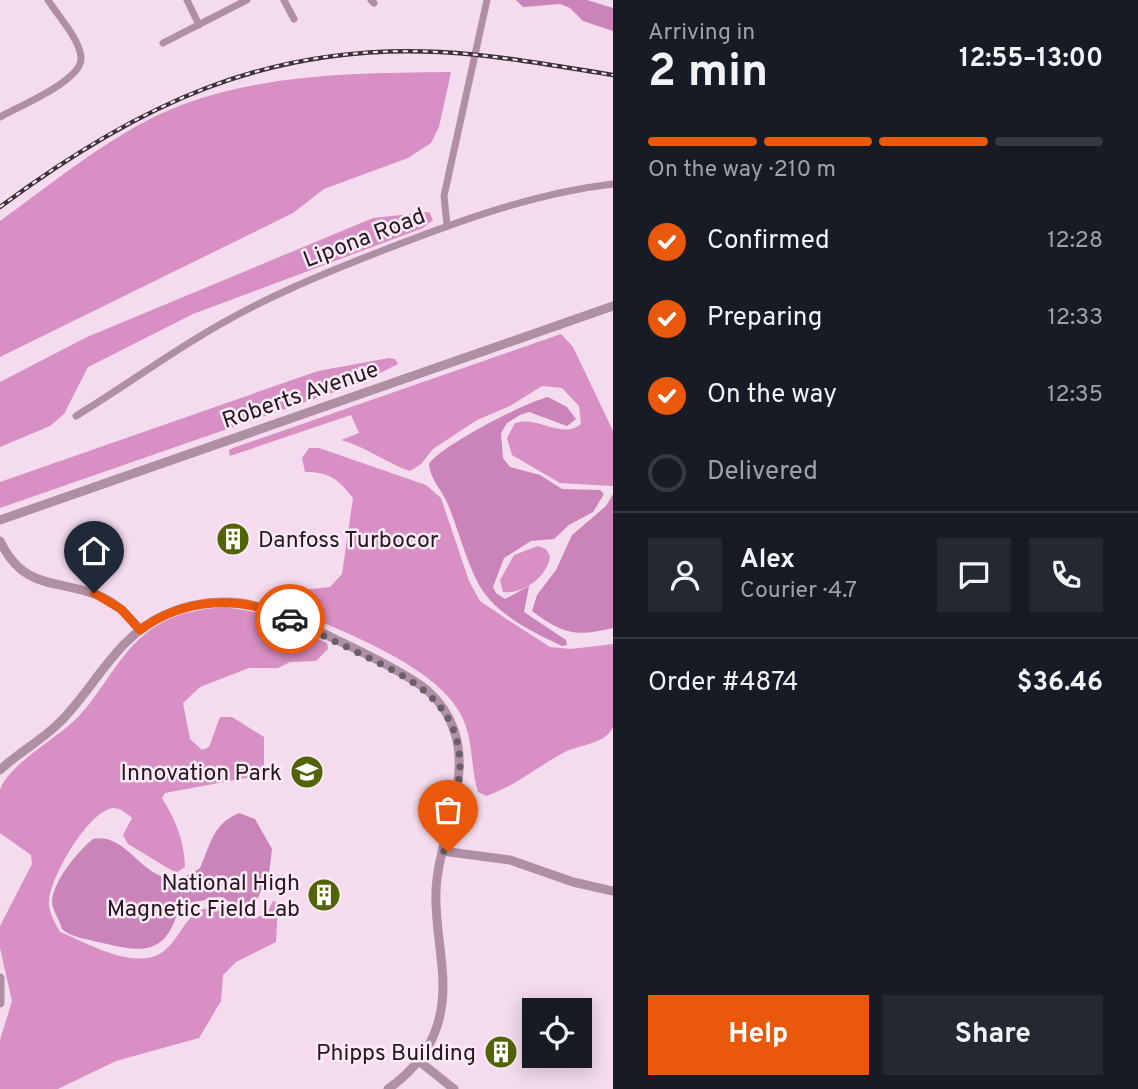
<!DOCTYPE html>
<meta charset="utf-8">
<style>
:root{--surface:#171b24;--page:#242831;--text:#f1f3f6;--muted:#9ea1a6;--line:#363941;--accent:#ea580c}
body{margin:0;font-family:Overpass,sans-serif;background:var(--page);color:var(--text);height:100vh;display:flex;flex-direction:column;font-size:26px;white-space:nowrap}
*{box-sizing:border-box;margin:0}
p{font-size:23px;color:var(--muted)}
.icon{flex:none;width:38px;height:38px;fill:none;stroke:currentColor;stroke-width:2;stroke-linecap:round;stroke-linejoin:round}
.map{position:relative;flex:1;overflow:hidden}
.side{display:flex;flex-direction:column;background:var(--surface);width:525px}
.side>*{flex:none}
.fabs{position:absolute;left:522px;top:998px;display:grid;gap:14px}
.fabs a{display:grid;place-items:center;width:70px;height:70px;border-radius:0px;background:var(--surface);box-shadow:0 4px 18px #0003;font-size:35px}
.pin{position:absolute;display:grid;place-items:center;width:60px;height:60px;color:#fff;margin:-72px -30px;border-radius:50% 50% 50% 0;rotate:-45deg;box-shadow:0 0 7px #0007}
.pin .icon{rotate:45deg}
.courier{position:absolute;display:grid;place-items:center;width:70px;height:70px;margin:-35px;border:5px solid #ea580c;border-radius:50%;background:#fff;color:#222;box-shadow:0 2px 9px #0007}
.summary em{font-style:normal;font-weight:700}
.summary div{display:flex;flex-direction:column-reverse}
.summary{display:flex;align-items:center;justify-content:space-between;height:119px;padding:0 35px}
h1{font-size:46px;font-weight:700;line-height:52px}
.bar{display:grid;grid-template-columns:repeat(4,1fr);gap:10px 7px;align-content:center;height:84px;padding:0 35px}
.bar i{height:9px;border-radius:5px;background:var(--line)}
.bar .on{background:var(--accent)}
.bar p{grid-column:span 4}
.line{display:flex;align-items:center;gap:18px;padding:0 35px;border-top:2px solid var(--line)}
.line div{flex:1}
.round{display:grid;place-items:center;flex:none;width:74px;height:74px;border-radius:0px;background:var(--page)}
ol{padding:0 35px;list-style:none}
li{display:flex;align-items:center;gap:21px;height:77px}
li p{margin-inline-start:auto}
li .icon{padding:7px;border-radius:50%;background:var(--accent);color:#fff;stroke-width:4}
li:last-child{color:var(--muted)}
li i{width:38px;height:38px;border:4px solid var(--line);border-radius:50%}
.cta{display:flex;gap:14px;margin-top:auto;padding:14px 35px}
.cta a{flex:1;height:80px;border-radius:0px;background:var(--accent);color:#fff;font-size:28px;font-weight:700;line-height:80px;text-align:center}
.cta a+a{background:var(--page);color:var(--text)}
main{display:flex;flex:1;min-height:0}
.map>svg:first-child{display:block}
.forest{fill:#d88fc4}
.water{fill:#cb84b9}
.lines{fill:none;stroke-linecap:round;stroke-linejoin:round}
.minor{stroke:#af8fa6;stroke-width:7}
.tertiary{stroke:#af8fa6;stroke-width:9}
.rail-casing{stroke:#3d3239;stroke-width:4.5}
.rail{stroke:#ffeaf8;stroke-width:2;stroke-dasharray:5;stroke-linecap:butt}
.done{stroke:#6c5e68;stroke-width:7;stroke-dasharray:0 12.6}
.route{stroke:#ea580c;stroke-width:9}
.labels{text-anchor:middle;stroke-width:5;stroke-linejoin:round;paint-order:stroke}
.street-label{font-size:23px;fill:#231a20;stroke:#ffeaf8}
.poi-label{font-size:23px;fill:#231a20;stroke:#ffeaf8;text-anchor:end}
</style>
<main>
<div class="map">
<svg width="613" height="1089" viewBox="0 0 613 1089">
<rect width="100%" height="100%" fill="#f4dbed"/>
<path class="forest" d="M 451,72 L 439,127 L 431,143 L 408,158 L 324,189 L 293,213 L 0,357 L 0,221 C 57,180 117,129 184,104 C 270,73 361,73 451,72 Z
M 429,212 L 433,220 L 423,228 L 193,314 L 88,367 L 64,414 L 50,426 L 0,447 L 0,382 L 87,337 L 373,218 Z
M 561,334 L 573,347 L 613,431 L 613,486 L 560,483 L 512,455 L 507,438 L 515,423 C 537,415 562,440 581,424 L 579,406 L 562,388 L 542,386 L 510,406 L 477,420 L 433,449 L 421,464 L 410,471 C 386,463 367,447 341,440 L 359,433 L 351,415 L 230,456 L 229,450 L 233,448 Z
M 389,358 L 395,359 L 398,364 L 360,383 L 0,508 L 0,482 L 318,371 Z
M 309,448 L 319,448 L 426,485 L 441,498 L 469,581 L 480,601 L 508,620 L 550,647 L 571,649 L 613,644 L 613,727 C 605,744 583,744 567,751 C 539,765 516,786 486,796 L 478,792 C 470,767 474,737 460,713 C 435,666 341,630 292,610 L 288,599 L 293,591 L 330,587 L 342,574 L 353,498 C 338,479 330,472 305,472 L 302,458 Z
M 538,546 L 546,549 L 550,556 C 548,576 523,595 503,592 L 500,580 L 514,555 Z
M 225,607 L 261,613 L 327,643 L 328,649 L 316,661 L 290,662 L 278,668 L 249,668 L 200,687 L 183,703 L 190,739 L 202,750 L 209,747 L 220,717 L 232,717 L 264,737 L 264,768 L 251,777 L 165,793 L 162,798 C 176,821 184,840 185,867 L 176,873 L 128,844 L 123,835 L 132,818 C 127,813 120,808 113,808 C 88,811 50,878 49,901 C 48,911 55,923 60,932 C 85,942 119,962 147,958 C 182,954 179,906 217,907 C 230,908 246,914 259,917 L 268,911 L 273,901 L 278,903 L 276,942 L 236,962 L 223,975 L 221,1001 L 199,1038 L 116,1061 L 58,1089 L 0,1089 L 0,1040 L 12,1001 L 0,948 L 0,926 L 32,864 L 31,855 L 0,833 C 0,821 0,802 0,790 C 8,765 54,740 74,721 C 105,691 120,647 158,625 C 179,612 202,609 225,607 Z"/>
<path class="water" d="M 516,0 L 587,0 L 613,8 L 613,31 L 583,21 L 570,8 L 560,4 L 523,7 Z
M 548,397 L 567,407 L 576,419 L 567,426 L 529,412 L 520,415 L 507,423 L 501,433 L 503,458 L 510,467 L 540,475 L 562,489 L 600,490 L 604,494 L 593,512 L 569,525 L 554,539 L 531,541 L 504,558 L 493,587 L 496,593 L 505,599 L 529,586 L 524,612 L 566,640 L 567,645 L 562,646 C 530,631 490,612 475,577 C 465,555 458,530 449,507 C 444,492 430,480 429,464 C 440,446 526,402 548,397 Z
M 613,494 L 613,628 C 576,637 562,634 532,611 L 537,595 L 556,570 L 572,535 L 606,506 Z
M 239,813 L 255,819 L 272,849 L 269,873 L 255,904 L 234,904 L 220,897 L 184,904 L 179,907 C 166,958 140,952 98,942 C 87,939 70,937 62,929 C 60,921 52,909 52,902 C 53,881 78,851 93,839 C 134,830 148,905 200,868 C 211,843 213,824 239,813 Z"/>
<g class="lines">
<path class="minor" d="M 187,0 L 199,25
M 284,0 L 294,19
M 371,0 L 374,3
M 163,43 L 247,0
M 0,117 C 19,106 84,80 81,57 C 79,38 58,16 48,0
M 447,225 L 444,196 L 487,0
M 76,416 C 117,391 156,363 197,338 C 258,300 322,274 389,248 C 462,220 535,193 613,184"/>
<path class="tertiary" d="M 0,520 L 613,306
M 0,541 C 25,593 60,578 102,597 C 118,604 129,617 140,630
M 0,770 C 19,752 44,739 62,720 C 96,685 117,637 164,615 C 188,604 216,600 242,603 C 276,608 401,668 428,691 C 439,701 449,715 454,730 C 472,782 438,839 436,891 C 434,936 451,979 438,1023 C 430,1051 412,1072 388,1089
M 442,851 L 510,860 L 573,882 L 613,891
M 0,978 L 0,1003
M 419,1061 L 454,1089"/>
<defs>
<path id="rail" d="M 0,207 C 136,106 266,43 440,52 C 498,55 556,66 613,75"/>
</defs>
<use href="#rail" class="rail-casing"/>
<use href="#rail" class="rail"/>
</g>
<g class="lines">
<path class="done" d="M 290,619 C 315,632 341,644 367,657 C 416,681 460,705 460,767 C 459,795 447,824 442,851 L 448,852"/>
<path class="route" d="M 94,593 L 121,609 L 140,630 C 185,597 241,595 290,619"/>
</g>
<defs>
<symbol id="building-disc" viewBox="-11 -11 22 22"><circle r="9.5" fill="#536308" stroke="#ffeaf8"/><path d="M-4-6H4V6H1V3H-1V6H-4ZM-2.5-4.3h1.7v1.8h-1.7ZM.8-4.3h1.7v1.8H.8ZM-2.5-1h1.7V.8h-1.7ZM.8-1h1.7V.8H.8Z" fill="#fff"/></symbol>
<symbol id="university-disc" viewBox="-11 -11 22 22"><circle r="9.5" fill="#536308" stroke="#ffeaf8"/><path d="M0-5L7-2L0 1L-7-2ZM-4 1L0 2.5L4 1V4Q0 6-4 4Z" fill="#fff"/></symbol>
</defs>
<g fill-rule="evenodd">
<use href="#building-disc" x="214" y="520" width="38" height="38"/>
<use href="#university-disc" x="288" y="753" width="38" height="38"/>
<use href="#building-disc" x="305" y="876" width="38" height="38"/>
<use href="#building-disc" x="482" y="1033" width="38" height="38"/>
</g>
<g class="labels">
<g class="street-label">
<text transform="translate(364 237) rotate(-21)" y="8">Lipona Road</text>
<text transform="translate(300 394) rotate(-19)" y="8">Roberts Avenue</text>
</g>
<g class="poi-label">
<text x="258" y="547" text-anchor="start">Danfoss Turbocor</text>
<text x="282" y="780">Innovation Park</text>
<text x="300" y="890">National High<tspan x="300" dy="26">Magnetic Field Lab</tspan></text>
<text x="476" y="1060">Phipps Building</text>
</g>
</g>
</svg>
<div class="fabs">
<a><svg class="icon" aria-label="locate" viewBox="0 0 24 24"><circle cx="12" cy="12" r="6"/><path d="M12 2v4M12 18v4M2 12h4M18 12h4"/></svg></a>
</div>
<div class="pin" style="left:448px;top:852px;background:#ea580c"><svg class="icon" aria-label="bag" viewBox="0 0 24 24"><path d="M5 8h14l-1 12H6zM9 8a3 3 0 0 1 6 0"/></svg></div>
<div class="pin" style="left:94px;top:593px;background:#1f2937"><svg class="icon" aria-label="home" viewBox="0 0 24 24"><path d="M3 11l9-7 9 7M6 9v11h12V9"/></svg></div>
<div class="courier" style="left:290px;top:619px"><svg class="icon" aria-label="car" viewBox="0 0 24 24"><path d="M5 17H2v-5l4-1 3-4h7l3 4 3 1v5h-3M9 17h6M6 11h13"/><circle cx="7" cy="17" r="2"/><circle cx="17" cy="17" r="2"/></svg></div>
</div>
<section class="side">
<div class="summary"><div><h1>2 min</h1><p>Arriving in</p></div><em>12:55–13:00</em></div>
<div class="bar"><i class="on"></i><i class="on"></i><i class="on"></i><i></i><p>On the way · 210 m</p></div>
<ol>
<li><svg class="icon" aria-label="check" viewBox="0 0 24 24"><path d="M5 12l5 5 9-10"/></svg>Confirmed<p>12:28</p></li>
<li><svg class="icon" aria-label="check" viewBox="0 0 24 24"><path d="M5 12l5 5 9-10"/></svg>Preparing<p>12:33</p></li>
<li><svg class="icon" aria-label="check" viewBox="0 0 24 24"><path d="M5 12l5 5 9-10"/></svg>On the way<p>12:35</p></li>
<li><i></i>Delivered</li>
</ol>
<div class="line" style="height:126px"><a class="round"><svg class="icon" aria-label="person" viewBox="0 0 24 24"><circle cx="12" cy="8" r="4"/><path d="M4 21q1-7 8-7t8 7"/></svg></a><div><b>Alex</b><p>Courier · 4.7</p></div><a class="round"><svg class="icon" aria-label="chat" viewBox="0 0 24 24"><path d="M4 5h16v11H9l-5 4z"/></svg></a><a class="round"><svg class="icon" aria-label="phone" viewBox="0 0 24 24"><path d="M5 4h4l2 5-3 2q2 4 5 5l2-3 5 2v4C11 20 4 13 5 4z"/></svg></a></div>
<div class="line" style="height:91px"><div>Order #4874</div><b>$36.46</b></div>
<div class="cta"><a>Help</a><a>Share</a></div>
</section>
</main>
